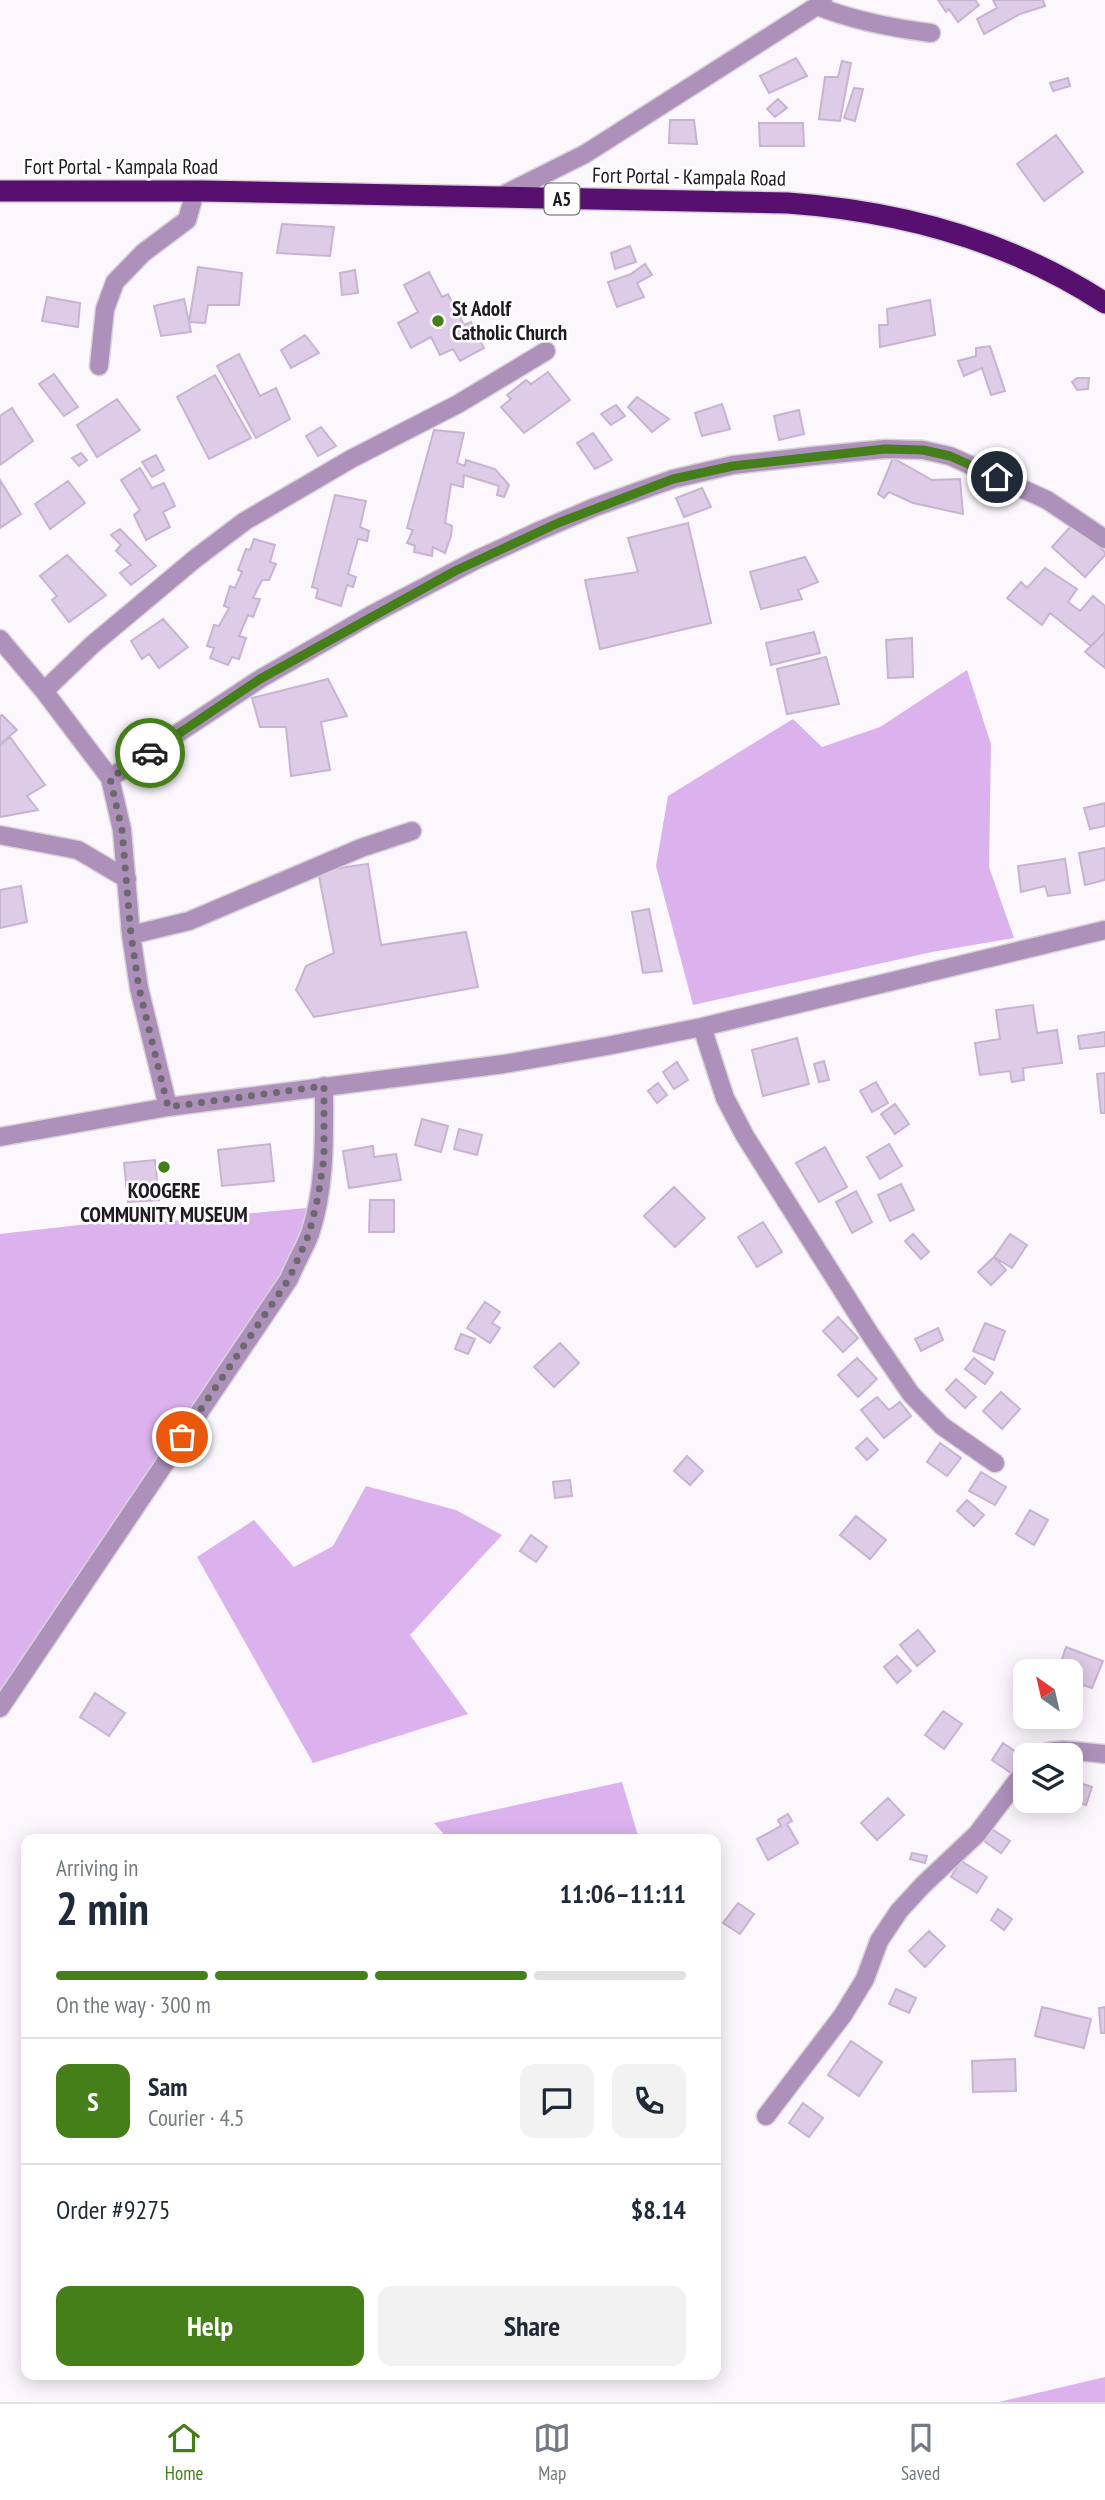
<!DOCTYPE html>
<meta charset="utf-8">
<style>
:root{--surface:#fff;--page:#f2f2f3;--text:#1f2937;--muted:#747a83;--line:#e0e1e3;--accent:#457f1a}
body{margin:0;font-family:"PT Sans Narrow",sans-serif;background:var(--page);color:var(--text);height:100vh;display:flex;flex-direction:column;font-size:26px;white-space:nowrap}
*{box-sizing:border-box;margin:0}
p{font-size:23px;color:var(--muted)}
.icon{flex:none;width:38px;height:38px;fill:none;stroke:currentColor;stroke-width:2;stroke-linecap:round;stroke-linejoin:round}
.map{position:relative;flex:1;overflow:hidden}
.sheet{position:absolute;left:21px;top:1834px;width:700px;height:546px;display:flex;flex-direction:column;background:var(--surface);border-radius:14px;box-shadow:0 4px 18px #0003}
.sheet>*{flex:none}
.needle{width:46px;rotate:326deg}
.controls{position:absolute;left:1013px;top:1659px;display:grid;gap:14px}
.controls a{display:grid;place-items:center;width:70px;height:70px;border-radius:14px;background:var(--surface);box-shadow:0 4px 18px #0003;font-size:35px}
.pin{position:absolute;display:grid;place-items:center;width:60px;height:60px;color:#fff;margin:-30px;border:4px solid #fff;border-radius:50%;box-shadow:0 2px 7px #0007}
.courier{position:absolute;display:grid;place-items:center;width:70px;height:70px;margin:-35px;border:5px solid #457f1a;border-radius:50%;background:#fff;color:#222;box-shadow:0 2px 9px #0007}
.summary em{font-style:normal;font-weight:700}
.summary div{display:flex;flex-direction:column-reverse}
.summary{display:flex;align-items:center;justify-content:space-between;height:119px;padding:0 35px}
h1{font-size:46px;font-weight:700;line-height:52px}
.bar{display:grid;grid-template-columns:repeat(4,1fr);gap:10px 7px;align-content:center;height:84px;padding:0 35px}
.bar i{height:9px;border-radius:5px;background:var(--line)}
.bar .current{background:var(--accent)}
.bar p{grid-column:span 4}
.line{display:flex;align-items:center;gap:18px;padding:0 35px;border-top:2px solid var(--line)}
.line div{flex:1}
.round{display:grid;place-items:center;flex:none;width:74px;height:74px;border-radius:14px;background:var(--page)}
.cta{display:flex;gap:14px;margin-top:auto;padding:14px 35px}
.cta a{flex:1;height:80px;border-radius:14px;background:var(--accent);color:#fff;font-size:28px;font-weight:700;line-height:80px;text-align:center}
.cta a+a{background:var(--page);color:var(--text)}
.tabs{display:flex;justify-content:space-around;align-items:center;height:98px;border-top:2px solid var(--line);background:var(--surface);font-size:19px;color:var(--muted)}
.tabs a{display:grid;justify-items:center;gap:4px}
.tabs .current{color:var(--accent)}
.map>svg:first-child{display:block}
.green{fill:#dbb2ed}
.building{fill:#decbe7;stroke:#c7b4d0;stroke-width:2}
.lines{fill:none;stroke-linecap:round;stroke-linejoin:round}
.minor-casing{stroke:#d8d3d9;stroke-width:21}
.highway-casing{stroke:#d8d3d9;stroke-width:24}
.minor{stroke:#ae91bb;stroke-width:18}
.highway{stroke:#581070;stroke-width:21}
.done{stroke:#6d676f;stroke-width:7;stroke-dasharray:0 12.6}
.route{stroke:#457f1a;stroke-width:9}
.poi-dot{fill:#457f1a;stroke:#fff;stroke-width:2.5}
.labels{text-anchor:middle;stroke-width:5;stroke-linejoin:round;paint-order:stroke}
.shield{fill:#fff;stroke:#635e65;stroke-width:2}
.shield-label{font-size:19px;font-weight:bold;fill:#201923}
.street-label{font-size:21px;fill:#201923;stroke:#fff}
.poi-label{font-size:21px;font-weight:bold;fill:#201923;stroke:#fff;text-anchor:start}
</style>
<div class="map">
<svg width="1105" height="2402" viewBox="0 0 1105 2402">
<rect width="100%" height="100%" fill="#fbf7fc"/>
<path class="green" d="M 967,670 L 991,744 L 989,867 L 1014,938 L 932,952 L 693,1005 L 656,866 L 668,796 L 793,719 L 822,747 L 880,727 Z
M 306,1208 L 305,1238 L 290,1265 L 0,1693 L 0,1234 L 88,1224 L 159,1222 Z
M 366,1486 L 456,1510 L 502,1535 L 410,1635 L 468,1714 L 313,1763 L 197,1557 L 254,1520 L 294,1567 L 333,1546 Z
M 622,1782 L 639,1839 L 448,1839 L 434,1823 Z
M 1105,2377 L 1105,2402 L 999,2402 Z"/>
<path class="building" d="M 938,0 L 975,0 L 979,5 L 958,22 L 949,9 L 946,12 Z
M 993,0 L 1043,0 L 1045,6 L 1020,14 L 984,34 L 977,19 L 997,8 Z
M 796,58 L 807,76 L 769,93 L 760,76 Z
M 842,61 L 851,63 L 840,121 L 819,119 L 825,77 L 838,77 Z
M 1068,78 L 1070,86 L 1053,91 L 1050,83 Z
M 854,88 L 863,89 L 855,121 L 844,118 Z
M 778,99 L 787,108 L 775,117 L 767,109 Z
M 670,120 L 694,120 L 697,144 L 669,143 Z
M 759,123 L 803,123 L 804,146 L 760,146 Z
M 1056,135 L 1083,172 L 1044,201 L 1017,164 Z
M 282,224 L 334,227 L 330,256 L 277,253 Z
M 630,246 L 636,262 L 615,269 L 611,253 Z
M 645,264 L 652,275 L 637,283 L 644,297 L 617,307 L 608,282 L 631,274 Z
M 198,267 L 242,273 L 239,305 L 208,305 L 205,323 L 189,322 Z
M 355,270 L 358,293 L 342,295 L 340,273 Z
M 429,272 L 442,297 L 448,294 L 464,325 L 471,322 L 484,348 L 460,361 L 453,349 L 440,355 L 431,337 L 411,348 L 398,323 L 418,312 L 404,285 Z
M 47,297 L 80,303 L 78,327 L 42,321 Z
M 184,299 L 191,332 L 161,336 L 154,306 Z
M 930,300 L 935,335 L 880,347 L 879,325 L 888,325 L 887,309 Z
M 305,335 L 319,353 L 291,368 L 281,350 Z
M 990,346 L 1005,391 L 991,395 L 982,368 L 964,376 L 958,361 L 976,356 L 976,348 Z
M 239,354 L 260,396 L 276,388 L 290,419 L 256,438 L 217,366 Z
M 548,372 L 570,400 L 524,433 L 501,407 L 511,399 L 507,395 L 526,380 L 531,384 Z
M 54,374 L 78,407 L 64,416 L 39,384 Z
M 215,375 L 251,438 L 209,459 L 177,397 Z
M 1077,378 L 1089,378 L 1088,389 L 1077,390 L 1072,382 Z
M 637,397 L 669,419 L 652,432 L 628,407 Z
M 117,399 L 140,430 L 97,457 L 77,425 Z
M 722,404 L 730,429 L 702,436 L 695,413 Z
M 616,405 L 625,416 L 611,425 L 601,414 Z
M 12,408 L 33,441 L 0,465 L 0,416 Z
M 799,410 L 804,434 L 779,440 L 774,416 Z
M 321,427 L 336,446 L 318,456 L 306,436 Z
M 434,430 L 464,433 L 457,463 L 465,466 L 466,460 L 495,469 L 509,485 L 504,497 L 497,495 L 499,486 L 464,475 L 463,487 L 451,484 L 445,523 L 452,526 L 451,536 L 445,553 L 433,547 L 432,556 L 414,552 L 415,546 L 407,543 L 413,530 L 407,528 Z
M 593,433 L 612,460 L 595,469 L 577,443 Z
M 81,453 L 87,460 L 79,466 L 72,458 Z
M 156,455 L 164,470 L 152,477 L 142,462 Z
M 893,458 L 932,480 L 960,479 L 963,514 L 913,503 L 889,492 L 884,498 L 878,494 Z
M 140,468 L 152,488 L 164,483 L 175,506 L 163,512 L 170,527 L 146,540 L 134,515 L 140,510 L 121,480 Z
M 0,480 L 21,514 L 0,528 Z
M 68,481 L 85,503 L 50,529 L 35,504 Z
M 702,488 L 711,507 L 684,517 L 676,498 Z
M 335,495 L 366,501 L 360,527 L 369,531 L 367,541 L 358,539 L 348,574 L 356,577 L 353,587 L 347,585 L 341,606 L 316,598 L 318,589 L 312,587 Z
M 688,523 L 711,623 L 600,649 L 585,580 L 638,572 L 628,538 Z
M 1073,524 L 1105,552 L 1105,555 L 1085,577 L 1052,547 Z
M 120,529 L 156,566 L 131,585 L 120,573 L 131,565 L 116,551 L 121,545 L 111,535 Z
M 254,539 L 275,545 L 270,562 L 276,564 L 269,580 L 262,580 L 253,598 L 260,599 L 253,617 L 248,615 L 239,636 L 246,638 L 239,659 L 232,657 L 228,665 L 210,658 L 214,648 L 207,646 L 214,625 L 219,626 L 229,608 L 224,606 L 230,586 L 235,588 L 242,572 L 238,570 L 246,549 L 250,550 Z
M 67,555 L 106,595 L 69,622 L 52,600 L 57,596 L 40,576 Z
M 805,557 L 818,582 L 798,590 L 802,599 L 761,609 L 750,572 Z
M 1045,568 L 1077,589 L 1068,602 L 1080,611 L 1093,596 L 1105,606 L 1105,632 L 1091,646 L 1050,613 L 1042,625 L 1007,598 L 1021,582 L 1027,588 Z
M 163,619 L 188,647 L 159,668 L 149,654 L 142,659 L 131,641 Z
M 814,632 L 820,653 L 771,665 L 766,643 Z
M 1105,632 L 1105,668 L 1085,652 Z
M 912,638 L 913,677 L 888,678 L 886,640 Z
M 826,657 L 839,704 L 787,714 L 777,669 Z
M 328,679 L 347,716 L 321,722 L 330,770 L 291,776 L 286,727 L 260,727 L 252,698 Z
M 2,715 L 17,730 L 0,744 L 0,716 Z
M 10,737 L 45,785 L 27,796 L 38,810 L 0,817 L 0,745 Z
M 1105,803 L 1105,826 L 1090,829 L 1084,808 Z
M 1105,848 L 1105,880 L 1085,885 L 1079,853 Z
M 1065,859 L 1070,893 L 1048,896 L 1045,886 L 1021,892 L 1018,866 Z
M 368,864 L 381,945 L 466,932 L 478,987 L 314,1017 L 296,990 L 306,966 L 334,953 L 318,871 Z
M 21,886 L 27,922 L 0,928 L 0,890 Z
M 649,909 L 662,971 L 643,973 L 632,912 Z
M 1033,1005 L 1037,1033 L 1057,1030 L 1062,1063 L 1023,1068 L 1024,1080 L 1012,1082 L 1010,1071 L 980,1075 L 975,1043 L 1000,1039 L 996,1010 Z
M 1105,1032 L 1105,1046 L 1080,1049 L 1078,1036 Z
M 797,1038 L 809,1084 L 763,1096 L 752,1050 Z
M 824,1061 L 829,1080 L 819,1082 L 814,1064 Z
M 677,1062 L 688,1080 L 674,1089 L 663,1072 Z
M 1105,1073 L 1105,1113 L 1101,1113 L 1097,1074 Z
M 876,1082 L 888,1103 L 872,1112 L 860,1091 Z
M 658,1083 L 667,1095 L 657,1103 L 648,1091 Z
M 895,1104 L 909,1124 L 895,1134 L 881,1114 Z
M 422,1119 L 448,1126 L 441,1152 L 415,1145 Z
M 459,1129 L 482,1135 L 477,1155 L 454,1149 Z
M 270,1144 L 274,1181 L 222,1186 L 218,1150 Z
M 889,1144 L 902,1166 L 880,1179 L 867,1157 Z
M 373,1146 L 374,1157 L 396,1154 L 401,1180 L 349,1188 L 343,1151 Z
M 825,1147 L 847,1187 L 819,1202 L 796,1163 Z
M 155,1160 L 159,1200 L 128,1202 L 124,1163 Z
M 901,1184 L 914,1210 L 890,1221 L 878,1195 Z
M 674,1187 L 705,1218 L 675,1247 L 644,1216 Z
M 856,1191 L 872,1222 L 852,1233 L 836,1202 Z
M 370,1200 L 394,1200 L 394,1232 L 369,1232 Z
M 763,1222 L 782,1252 L 757,1267 L 738,1237 Z
M 913,1234 L 929,1252 L 921,1259 L 905,1241 Z
M 1010,1234 L 1027,1245 L 1012,1268 L 994,1257 Z
M 994,1257 L 1006,1270 L 991,1285 L 978,1272 Z
M 485,1302 L 500,1312 L 492,1323 L 500,1328 L 490,1343 L 467,1328 Z
M 838,1317 L 858,1338 L 843,1352 L 823,1331 Z
M 985,1323 L 1005,1331 L 994,1360 L 973,1351 Z
M 938,1328 L 943,1340 L 921,1351 L 915,1339 Z
M 461,1334 L 475,1339 L 468,1354 L 455,1349 Z
M 560,1343 L 579,1363 L 554,1387 L 534,1367 Z
M 857,1358 L 877,1379 L 858,1397 L 838,1375 Z
M 974,1358 L 993,1373 L 985,1384 L 965,1369 Z
M 956,1379 L 976,1397 L 965,1408 L 946,1390 Z
M 1001,1392 L 1020,1409 L 1002,1429 L 983,1411 Z
M 877,1397 L 889,1410 L 900,1402 L 911,1416 L 884,1438 L 861,1410 Z
M 867,1438 L 878,1450 L 867,1460 L 856,1448 Z
M 940,1443 L 961,1458 L 947,1476 L 927,1462 Z
M 687,1456 L 703,1471 L 690,1485 L 674,1471 Z
M 981,1472 L 1006,1487 L 995,1505 L 969,1491 Z
M 570,1480 L 572,1496 L 555,1498 L 553,1482 Z
M 967,1500 L 984,1515 L 974,1526 L 957,1511 Z
M 1030,1510 L 1048,1520 L 1034,1545 L 1016,1534 Z
M 856,1516 L 886,1540 L 870,1559 L 840,1535 Z
M 531,1535 L 547,1547 L 536,1562 L 520,1551 Z
M 918,1630 L 935,1651 L 917,1666 L 900,1645 Z
M 1066,1647 L 1103,1661 L 1092,1688 L 1071,1681 L 1071,1671 L 1058,1671 Z
M 897,1656 L 911,1671 L 897,1683 L 884,1667 Z
M 95,1693 L 125,1713 L 109,1736 L 80,1717 Z
M 943,1711 L 962,1724 L 944,1749 L 925,1735 Z
M 1003,1743 L 1025,1758 L 1014,1775 L 992,1760 Z
M 1071,1780 L 1092,1787 L 1086,1805 L 1071,1800 Z
M 888,1798 L 904,1815 L 877,1840 L 861,1823 Z
M 788,1814 L 792,1821 L 787,1824 L 798,1843 L 768,1860 L 757,1839 L 781,1826 L 778,1820 Z
M 992,1829 L 1010,1841 L 1001,1853 L 984,1841 Z
M 912,1853 L 927,1856 L 925,1863 L 910,1859 Z
M 961,1861 L 987,1877 L 977,1893 L 951,1877 Z
M 738,1903 L 754,1914 L 740,1934 L 723,1923 Z
M 998,1909 L 1012,1919 L 1004,1930 L 991,1920 Z
M 929,1931 L 945,1946 L 925,1967 L 909,1951 Z
M 896,1989 L 916,1998 L 909,2013 L 889,2004 Z
M 1042,2007 L 1091,2019 L 1084,2048 L 1035,2036 Z
M 1105,2007 L 1105,2033 L 1101,2033 L 1099,2008 Z
M 851,2041 L 882,2062 L 859,2096 L 828,2075 Z
M 1015,2059 L 1016,2091 L 973,2092 L 972,2061 Z
M 803,2103 L 823,2118 L 809,2137 L 789,2123 Z"/>
<g class="lines">
<defs>
<path id="minor" d="M 817,6 C 854,21 892,28 931,33
M 497,198 L 585,154 L 817,6 L 823,0
M 99,366 L 105,309 L 115,282 L 143,253 L 187,220 L 195,192
M 0,639 L 44,691 L 110,778 L 122,830 L 131,935 L 139,988 L 168,1107
M 44,691 L 92,645 L 196,558 L 245,521 L 351,459 L 458,404 L 546,351
M 110,778 L 260,679 L 371,615 L 476,560 L 539,531 L 595,507 L 673,479 L 733,465 L 813,456 L 885,449 L 923,450 L 950,456 L 1047,500 L 1105,539
M 0,835 L 78,850 L 127,879
M 131,935 L 189,921 L 361,848 L 412,831
M 702,1027 L 725,1098 L 745,1136 L 870,1334 L 911,1394 L 942,1426 L 995,1463
M 0,1137 L 168,1107 L 504,1064 L 607,1046 L 702,1027 L 1105,930
M 0,1708 L 289,1279 C 295,1264 304,1249 310,1234 C 326,1186 324,1136 324,1086
M 1039,1755 C 1058,1746 1085,1753 1105,1754
M 766,2116 L 843,2015 L 865,1979 L 879,1941 L 899,1911 L 923,1885 L 977,1834 L 1026,1769"/>
<path id="highway" d="M 0,191 L 203,191 L 788,203 C 900,211 1010,241 1105,303"/>
</defs>
<use href="#minor" class="minor-casing"/>
<use href="#highway" class="highway-casing"/>
<use href="#minor" class="minor"/>
<use href="#highway" class="highway"/>
</g>
<g class="lines">
<path class="done" d="M 150,753 L 110,778 L 122,830 L 131,935 L 139,988 L 168,1107 L 324,1086 L 324,1158 L 318,1197 L 309,1234 L 289,1279 L 182,1437"/>
<path class="route" d="M 150,753 L 260,679 L 455,571 L 558,523 L 673,479 L 733,466 L 885,449 L 923,450 L 950,456 L 997,477"/>
</g>
<g class="poi-dot">
<circle cx="438" cy="321" r="7"/>
<circle cx="164" cy="1167" r="7"/>
</g>
<g class="labels">
<rect class="shield" x="544.5" y="183.5" width="35" height="31" rx="5"/>
<g class="shield-label">
<text x="562" y="206">A5</text>
</g>
<g class="street-label">
<text x="121" y="174">Fort Portal - Kampala Road</text>
<text transform="translate(689 177) rotate(1)" y="7">Fort Portal - Kampala Road</text>
</g>
<g class="poi-label">
<text x="452" y="316">St Adolf<tspan x="452" dy="24">Catholic Church</tspan></text>
<text x="164" y="1198" text-anchor="middle">KOOGERE<tspan x="164" dy="24">COMMUNITY MUSEUM</tspan></text>
</g>
</g>
</svg>
<div class="controls">
<a><svg class="needle" viewBox="-14 -14 28 28"><path d="M0-13l5 13h-10z" fill="#e53935"/><path d="M0 13l5-13h-10z" fill="#747a83"/></svg></a>
<a><svg class="icon" aria-label="layers" viewBox="0 0 24 24"><path d="M12 4l9 5-9 5-9-5zM3 14l9 5 9-5"/></svg></a>
</div>
<div class="pin" style="left:182px;top:1437px;background:#ea580c"><svg class="icon" aria-label="bag" viewBox="0 0 24 24"><path d="M5 8h14l-1 12H6zM9 8a3 3 0 0 1 6 0"/></svg></div>
<div class="pin" style="left:997px;top:477px;background:#1f2937"><svg class="icon" aria-label="home" viewBox="0 0 24 24"><path d="M3 11l9-7 9 7M6 9v11h12V9"/></svg></div>
<div class="courier" style="left:150px;top:753px"><svg class="icon" aria-label="car" viewBox="0 0 24 24"><path d="M5 17H2v-5l4-1 3-4h7l3 4 3 1v5h-3M9 17h6M6 11h13"/><circle cx="7" cy="17" r="2"/><circle cx="17" cy="17" r="2"/></svg></div>
<section class="sheet">
<div class="summary"><div><h1>2 min</h1><p>Arriving in</p></div><em>11:06–11:11</em></div>
<div class="bar"><i class="current"></i><i class="current"></i><i class="current"></i><i></i><p>On the way · 300 m</p></div>
<div class="line" style="height:126px"><b class="round" style="background:var(--accent);color:#fff">S</b><div><b>Sam</b><p>Courier · 4.5</p></div><a class="round"><svg class="icon" aria-label="chat" viewBox="0 0 24 24"><path d="M4 5h16v11H9l-5 4z"/></svg></a><a class="round"><svg class="icon" aria-label="phone" viewBox="0 0 24 24"><path d="M5 4h4l2 5-3 2q2 4 5 5l2-3 5 2v4C11 20 4 13 5 4z"/></svg></a></div>
<div class="line" style="height:91px"><div>Order #9275</div><b>$8.14</b></div>
<div class="cta"><a>Help</a><a>Share</a></div>
</section>
</div>
<nav class="tabs">
<a class="current"><svg class="icon" aria-label="home" viewBox="0 0 24 24"><path d="M3 11l9-7 9 7M6 9v11h12V9"/></svg>Home</a>
<a><svg class="icon" aria-label="map" viewBox="0 0 24 24"><path d="M3 6l6-2 6 2 6-2v14l-6 2-6-2-6 2zM9 4v14M15 6v14"/></svg>Map</a>
<a><svg class="icon" aria-label="saved" viewBox="0 0 24 24"><path d="M7 4h10v16l-5-4-5 4z"/></svg>Saved</a>
</nav>
